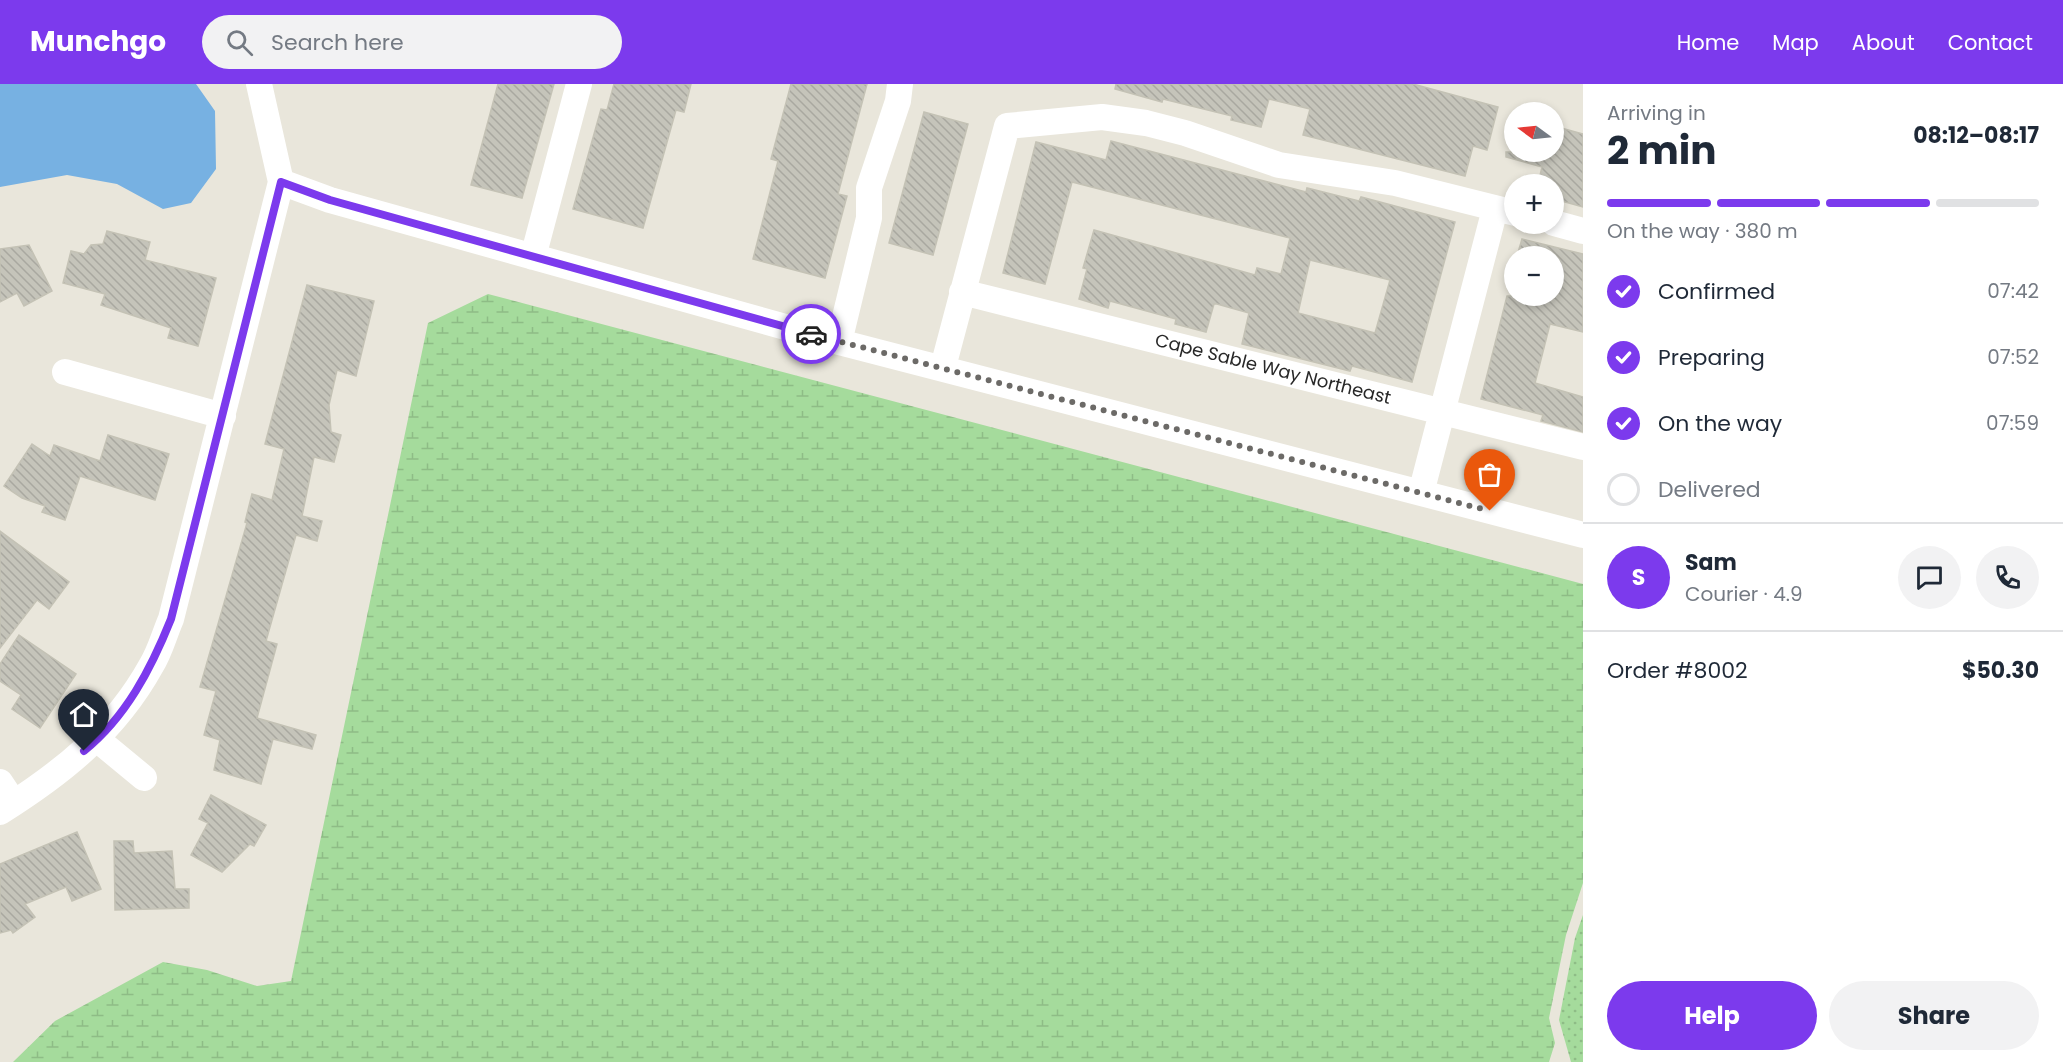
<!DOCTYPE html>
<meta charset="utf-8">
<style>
:root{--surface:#fff;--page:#f2f2f3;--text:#1f2937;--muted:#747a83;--line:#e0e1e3;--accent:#7c3aed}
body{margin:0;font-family:Poppins,sans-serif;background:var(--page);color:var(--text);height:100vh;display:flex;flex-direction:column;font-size:22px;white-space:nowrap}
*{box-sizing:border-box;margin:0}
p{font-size:20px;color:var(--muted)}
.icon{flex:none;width:33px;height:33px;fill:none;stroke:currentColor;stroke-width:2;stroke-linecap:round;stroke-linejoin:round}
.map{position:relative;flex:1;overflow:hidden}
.sheet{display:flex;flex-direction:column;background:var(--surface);width:480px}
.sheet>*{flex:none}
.needle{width:39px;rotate:285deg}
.tools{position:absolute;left:1504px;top:18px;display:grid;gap:12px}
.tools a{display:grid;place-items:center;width:60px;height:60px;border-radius:50%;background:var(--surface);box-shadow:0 3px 9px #0003;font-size:30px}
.pin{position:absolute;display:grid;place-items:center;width:51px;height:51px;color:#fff;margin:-62px -26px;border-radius:50% 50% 50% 0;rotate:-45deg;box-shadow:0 0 6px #0007}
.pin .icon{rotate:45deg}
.courier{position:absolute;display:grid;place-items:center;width:60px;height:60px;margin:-30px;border:4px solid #7c3aed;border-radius:50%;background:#fff;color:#222;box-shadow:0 2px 8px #0007}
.summary em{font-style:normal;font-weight:700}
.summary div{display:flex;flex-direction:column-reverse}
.summary{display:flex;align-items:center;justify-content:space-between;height:102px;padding:0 24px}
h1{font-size:39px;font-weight:700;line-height:45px}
.bar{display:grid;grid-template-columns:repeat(4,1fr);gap:9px 6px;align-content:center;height:72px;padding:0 24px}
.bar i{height:8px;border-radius:4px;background:var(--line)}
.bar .current{background:var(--accent)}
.bar p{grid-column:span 4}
.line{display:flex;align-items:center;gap:15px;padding:0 24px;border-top:2px solid var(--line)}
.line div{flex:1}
.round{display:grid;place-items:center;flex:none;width:63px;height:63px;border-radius:32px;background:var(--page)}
ol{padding:0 24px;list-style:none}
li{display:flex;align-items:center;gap:18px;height:66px}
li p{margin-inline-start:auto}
li .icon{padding:6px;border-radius:50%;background:var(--accent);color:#fff;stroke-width:4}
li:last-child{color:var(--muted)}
li i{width:33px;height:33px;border:3px solid var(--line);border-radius:50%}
.button{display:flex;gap:12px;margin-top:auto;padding:12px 24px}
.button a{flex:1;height:69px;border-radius:36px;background:var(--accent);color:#fff;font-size:24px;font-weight:700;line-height:69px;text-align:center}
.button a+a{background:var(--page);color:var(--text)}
header{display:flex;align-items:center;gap:36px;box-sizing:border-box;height:84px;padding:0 30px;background:var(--accent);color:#fff}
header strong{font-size:28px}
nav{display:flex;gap:33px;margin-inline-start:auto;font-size:21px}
.search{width:420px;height:54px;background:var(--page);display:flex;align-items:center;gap:15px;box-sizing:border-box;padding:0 21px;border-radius:33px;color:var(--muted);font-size:22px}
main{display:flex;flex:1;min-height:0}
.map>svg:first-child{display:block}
.grass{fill:url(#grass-dots)}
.wetland{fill:url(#wetland-marsh)}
.water{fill:#77b1e2}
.building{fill:url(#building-back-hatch);stroke:#c4c2b5;stroke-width:1.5;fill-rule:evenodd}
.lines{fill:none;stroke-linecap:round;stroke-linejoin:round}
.minor{stroke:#fff;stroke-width:26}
.done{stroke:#6c6a67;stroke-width:6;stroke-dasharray:0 10.8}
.route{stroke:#7c3aed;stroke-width:8}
.labels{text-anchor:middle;stroke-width:4.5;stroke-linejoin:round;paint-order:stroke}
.street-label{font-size:18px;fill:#282828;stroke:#fff}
</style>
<header>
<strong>Munchgo</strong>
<div class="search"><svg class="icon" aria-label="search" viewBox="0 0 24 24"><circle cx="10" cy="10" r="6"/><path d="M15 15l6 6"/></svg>Search here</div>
<nav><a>Home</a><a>Map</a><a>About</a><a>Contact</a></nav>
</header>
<main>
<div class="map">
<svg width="1583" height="978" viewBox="0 0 1583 978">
<defs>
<pattern id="grass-dots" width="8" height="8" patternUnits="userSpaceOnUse" patternTransform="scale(1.5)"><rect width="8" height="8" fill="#a5db9c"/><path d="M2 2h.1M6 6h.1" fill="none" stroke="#8ebc86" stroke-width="1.8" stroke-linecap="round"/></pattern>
<pattern id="wetland-marsh" width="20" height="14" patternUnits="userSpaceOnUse" patternTransform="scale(1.5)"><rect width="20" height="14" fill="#a5db9c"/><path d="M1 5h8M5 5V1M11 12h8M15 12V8" fill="none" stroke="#8ebc86"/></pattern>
<pattern id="building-back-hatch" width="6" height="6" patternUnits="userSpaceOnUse" patternTransform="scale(1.5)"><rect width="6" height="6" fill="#c5c4ba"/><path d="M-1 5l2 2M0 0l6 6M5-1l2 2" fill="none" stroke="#a9a8a0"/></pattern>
</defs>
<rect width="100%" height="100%" fill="#e9e6db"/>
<path class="grass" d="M 1583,831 L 1583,978 L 1571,978 L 1559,936 L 1575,854 Z"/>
<path class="wetland" d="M 488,210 L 1583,500 L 1583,799 L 1566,851 L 1549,934 L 1555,959 L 1549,978 L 13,978 L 55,937 L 163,878 L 207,886 L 257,902 L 291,897 L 428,239 Z"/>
<path class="water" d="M 0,0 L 196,0 L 215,27 L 216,85 L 191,119 L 163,125 L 117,100 L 67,91 L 0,103 Z"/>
<path class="building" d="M 498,0 L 554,0 L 522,114 L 471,101 Z
M 614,0 L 691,0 L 684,28 L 676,26 L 643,144 L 573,125 L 601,25 L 607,26 Z
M 791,0 L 867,0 L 838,110 L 847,112 L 825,194 L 753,175 L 778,77 L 771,75 Z
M 1116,0 L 1413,0 L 1498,23 L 1487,66 L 1473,62 L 1465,92 L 1303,51 L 1310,25 L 1269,15 L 1261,43 L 1231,36 L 1232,32 L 1163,15 L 1162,18 L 1115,5 Z
M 924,28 L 968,40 L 933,171 L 889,159 Z
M 1554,42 L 1583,50 L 1583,123 L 1554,115 L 1554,100 L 1538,100 L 1542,83 L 1506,73 L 1506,68 L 1554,68 Z
M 1111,57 L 1306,108 L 1307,104 L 1359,117 L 1361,113 L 1455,138 L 1412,298 L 1352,282 L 1350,287 L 1242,260 L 1249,229 L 1217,220 L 1214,220 L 1206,248 L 1175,240 L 1176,235 L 1110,217 L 1108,224 L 1079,215 L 1087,185 L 1083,184 L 1094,146 L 1255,191 L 1257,184 L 1281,190 L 1290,154 L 1072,98 L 1045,200 L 1003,189 L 1036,58 L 1106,76 ZM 1310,176 L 1390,196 L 1375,249 L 1298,229 Z
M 107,147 L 150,158 L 145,176 L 216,194 L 198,262 L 168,254 L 171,244 L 101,221 L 105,210 L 63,199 L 71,167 L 84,170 L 91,161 L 103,160 Z
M 1522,155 L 1583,170 L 1583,248 L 1550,240 L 1535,299 L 1583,313 L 1583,348 L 1541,337 L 1543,331 L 1481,315 L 1507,212 L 1554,212 L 1554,172 L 1517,172 Z
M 29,161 L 52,207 L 24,222 L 17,209 L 0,218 L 0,165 Z
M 307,201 L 374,217 L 356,292 L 337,286 L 329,321 L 331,348 L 341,351 L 334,378 L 314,373 L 302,432 L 322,437 L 317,457 L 296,451 L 266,557 L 277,560 L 257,634 L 316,651 L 312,665 L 273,655 L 261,700 L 214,686 L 220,656 L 204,651 L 216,607 L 200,603 L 247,439 L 245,438 L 252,410 L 272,416 L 284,365 L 265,360 Z
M 108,351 L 169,370 L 155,416 L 80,392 L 65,436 L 42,428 L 45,422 L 22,414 L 4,402 L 32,360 L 50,372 L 54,361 L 100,377 Z
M 0,447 L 69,498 L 49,525 L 37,516 L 0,564 Z
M 19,551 L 76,590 L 40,644 L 12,625 L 21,611 L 0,597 L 0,580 Z
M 211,711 L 266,741 L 254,762 L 250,760 L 222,788 L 191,771 L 208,739 L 199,735 Z
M 77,748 L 101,805 L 72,817 L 66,803 L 25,820 L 35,833 L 13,849 L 11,846 L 0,849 L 0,780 Z
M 114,757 L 133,757 L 134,769 L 172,767 L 175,805 L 189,805 L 189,824 L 115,826 Z"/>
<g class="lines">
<path class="minor" d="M 281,98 L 330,116 L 839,258 L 1583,451
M 1554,139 L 1583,147
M 533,173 L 579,0
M 962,208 L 1583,363
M 839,258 L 869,134 L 869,104 L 898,17 L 900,0
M 943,283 L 1007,42 L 1102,33 L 1146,39 L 1185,49 L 1279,81 L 1395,99 L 1515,129
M 65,288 L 223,332
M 1421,409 L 1495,125
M 98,656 L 144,694
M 0,698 L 14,719
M 0,728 C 62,689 115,647 151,582 C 160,568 164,551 171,535 L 281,98 L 259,0"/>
</g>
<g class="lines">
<path class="done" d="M 811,250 L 1490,427"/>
<path class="route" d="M 84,667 C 126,633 151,585 171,535 L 281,98 L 330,116 L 811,250"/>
</g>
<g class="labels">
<g class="street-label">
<text transform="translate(1273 285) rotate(14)" y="6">Cape Sable Way Northeast</text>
</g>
</g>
</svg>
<div class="tools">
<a><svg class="needle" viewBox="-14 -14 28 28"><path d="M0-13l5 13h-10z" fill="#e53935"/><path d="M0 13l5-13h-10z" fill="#747a83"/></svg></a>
<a>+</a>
<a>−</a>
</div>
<div class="pin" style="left:1490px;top:427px;background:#ea580c"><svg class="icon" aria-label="bag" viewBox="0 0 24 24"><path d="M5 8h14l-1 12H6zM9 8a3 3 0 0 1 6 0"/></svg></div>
<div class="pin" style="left:84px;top:667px;background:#1f2937"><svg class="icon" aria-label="home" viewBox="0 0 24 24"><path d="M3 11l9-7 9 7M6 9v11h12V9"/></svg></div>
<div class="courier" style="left:811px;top:250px"><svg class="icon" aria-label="car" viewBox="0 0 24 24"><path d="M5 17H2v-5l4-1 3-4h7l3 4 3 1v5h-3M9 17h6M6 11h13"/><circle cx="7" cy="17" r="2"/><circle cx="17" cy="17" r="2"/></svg></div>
</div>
<section class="sheet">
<div class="summary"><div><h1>2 min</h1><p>Arriving in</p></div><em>08:12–08:17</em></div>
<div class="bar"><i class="current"></i><i class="current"></i><i class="current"></i><i></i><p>On the way · 380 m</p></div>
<ol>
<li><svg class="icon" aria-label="check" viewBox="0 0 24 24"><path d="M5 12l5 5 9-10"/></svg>Confirmed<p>07:42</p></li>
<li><svg class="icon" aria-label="check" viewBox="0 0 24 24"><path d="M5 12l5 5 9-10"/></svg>Preparing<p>07:52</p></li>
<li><svg class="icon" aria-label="check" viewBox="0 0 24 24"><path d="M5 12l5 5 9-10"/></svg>On the way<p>07:59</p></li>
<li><i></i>Delivered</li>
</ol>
<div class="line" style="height:108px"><b class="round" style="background:var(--accent);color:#fff">S</b><div><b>Sam</b><p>Courier · 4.9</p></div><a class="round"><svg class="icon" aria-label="chat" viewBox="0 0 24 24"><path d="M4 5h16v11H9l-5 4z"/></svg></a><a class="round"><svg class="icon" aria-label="phone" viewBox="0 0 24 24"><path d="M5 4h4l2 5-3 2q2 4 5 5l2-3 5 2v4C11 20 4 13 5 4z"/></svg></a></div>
<div class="line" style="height:78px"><div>Order #8002</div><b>$50.30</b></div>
<div class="button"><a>Help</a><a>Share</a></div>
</section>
</main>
